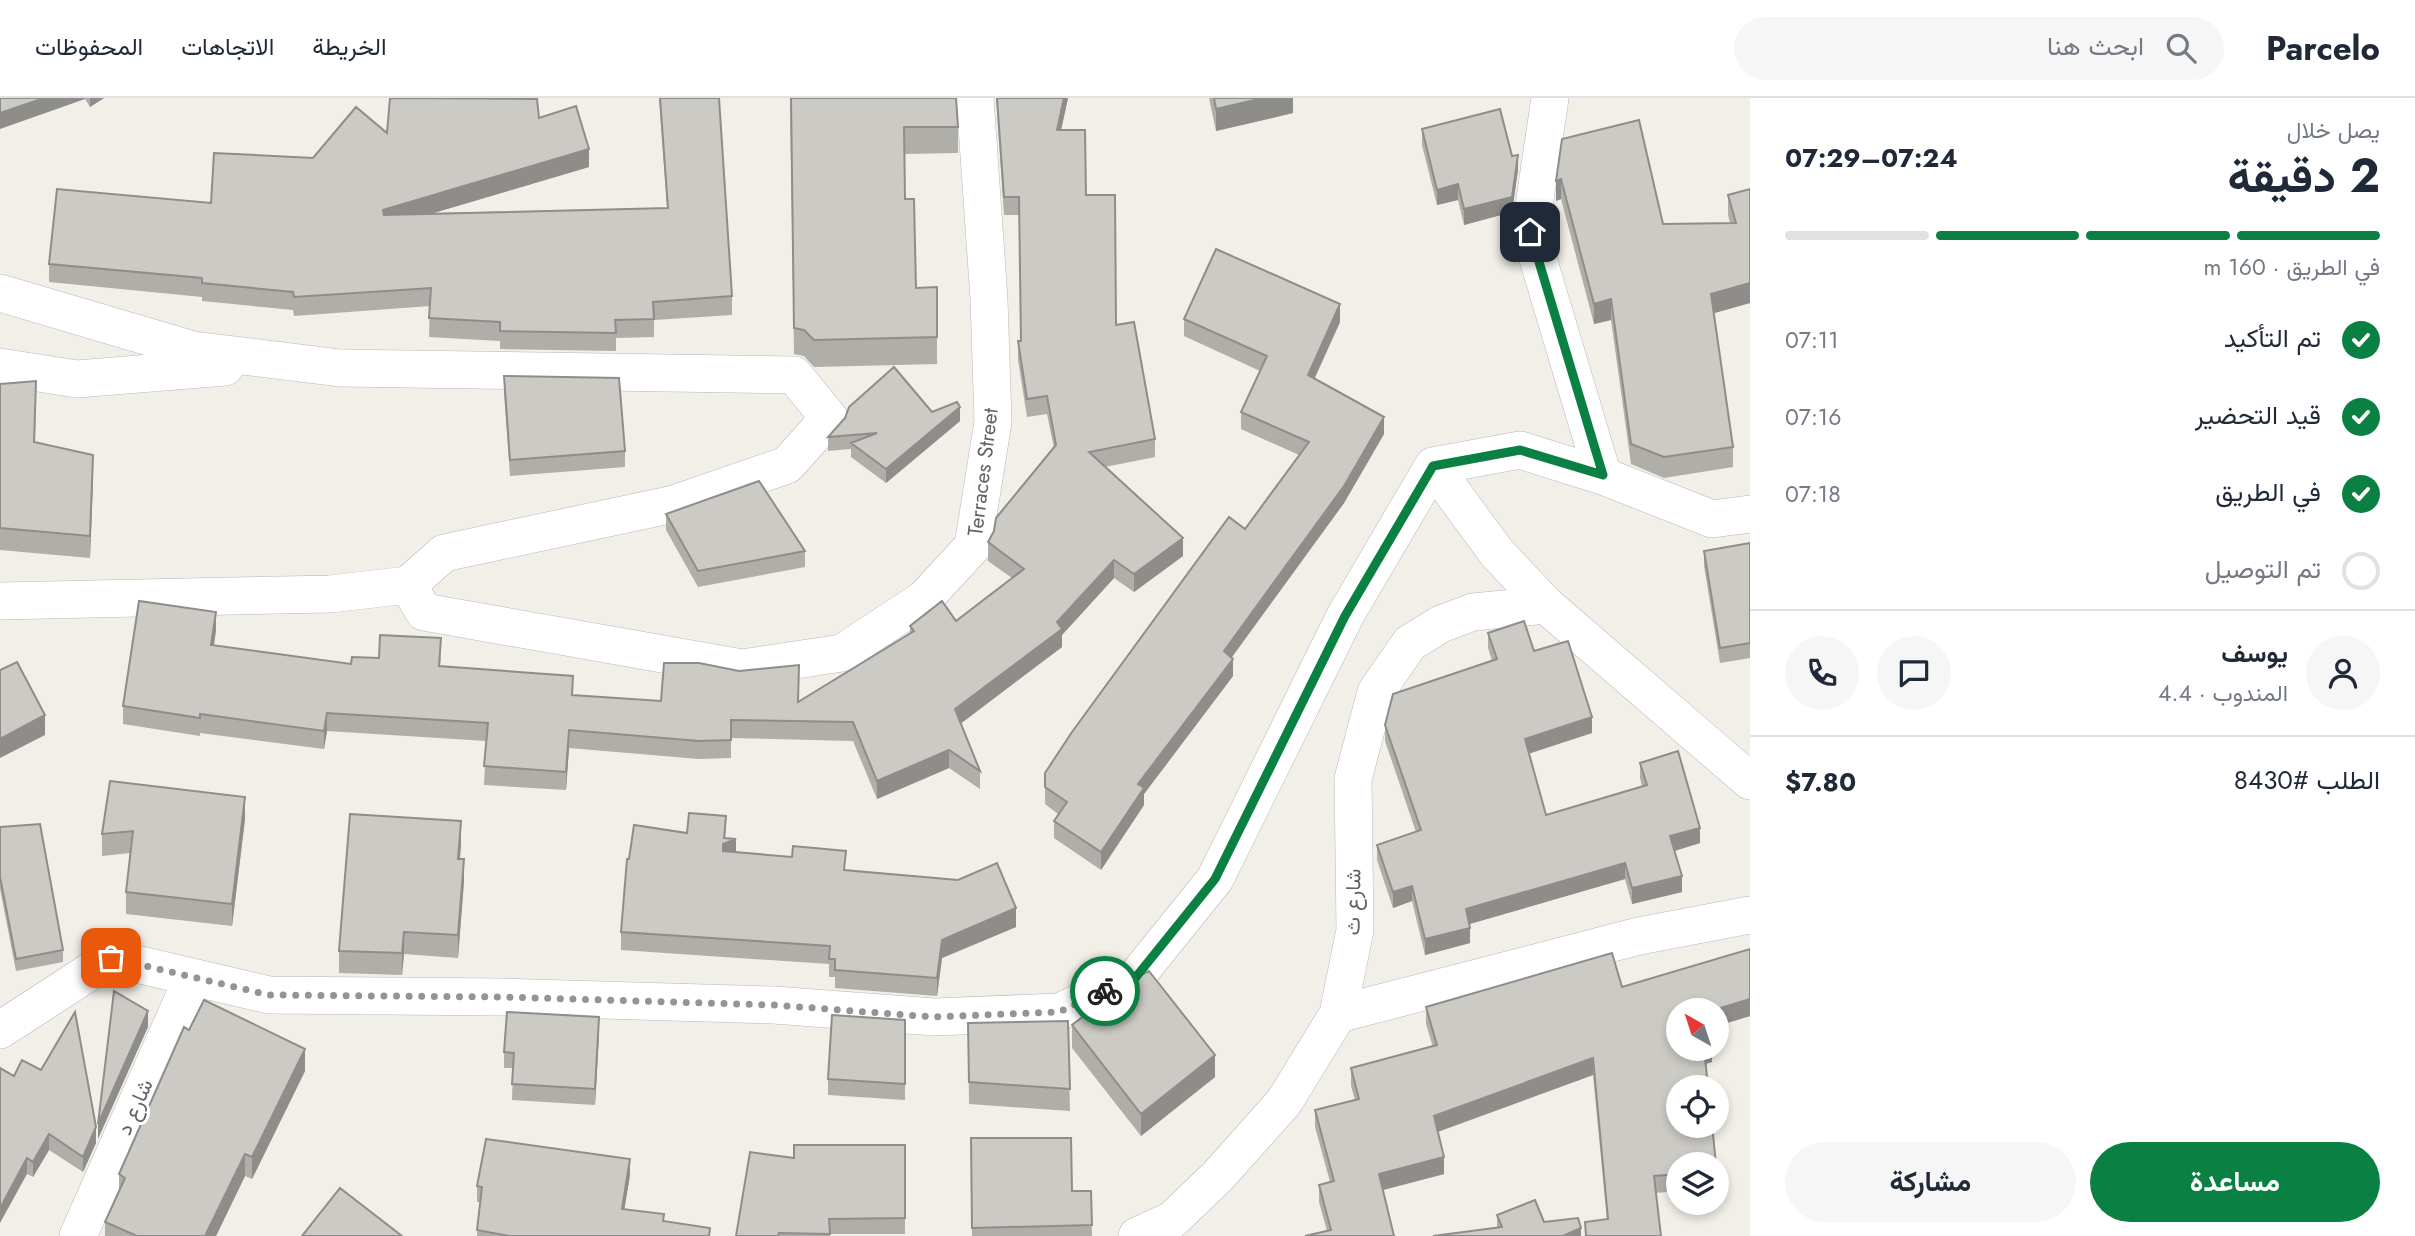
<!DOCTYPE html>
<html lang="ar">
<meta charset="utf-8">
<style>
:root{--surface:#fff;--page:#f6f6f7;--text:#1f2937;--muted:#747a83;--line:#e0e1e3;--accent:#0b8043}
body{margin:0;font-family:Jost,Vazirmatn,sans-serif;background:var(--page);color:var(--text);direction:rtl;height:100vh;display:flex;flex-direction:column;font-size:26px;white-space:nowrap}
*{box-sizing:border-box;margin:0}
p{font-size:23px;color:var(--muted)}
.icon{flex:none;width:38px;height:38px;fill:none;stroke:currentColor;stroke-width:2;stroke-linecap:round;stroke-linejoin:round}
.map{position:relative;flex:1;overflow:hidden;direction:ltr}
.panel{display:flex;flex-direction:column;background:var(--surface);width:665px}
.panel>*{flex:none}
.needle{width:46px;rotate:321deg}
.tools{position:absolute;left:1666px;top:900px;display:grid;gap:14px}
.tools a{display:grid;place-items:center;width:63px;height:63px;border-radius:50%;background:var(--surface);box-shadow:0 4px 10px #0003;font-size:35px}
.pin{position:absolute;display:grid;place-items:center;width:60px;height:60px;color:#fff;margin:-30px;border-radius:14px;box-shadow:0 4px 10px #0006}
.courier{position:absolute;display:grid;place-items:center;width:70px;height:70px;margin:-35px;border:5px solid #0b8043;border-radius:50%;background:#fff;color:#222;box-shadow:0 2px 9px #0007}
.summary em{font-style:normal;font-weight:700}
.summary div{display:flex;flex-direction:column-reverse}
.summary{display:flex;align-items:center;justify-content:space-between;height:119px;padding:0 35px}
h1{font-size:46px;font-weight:700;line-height:52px}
.bar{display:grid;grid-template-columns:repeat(4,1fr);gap:10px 7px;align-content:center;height:84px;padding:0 35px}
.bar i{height:9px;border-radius:5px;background:var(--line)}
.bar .current{background:var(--accent)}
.bar p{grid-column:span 4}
.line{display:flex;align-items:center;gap:18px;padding:0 35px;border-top:2px solid var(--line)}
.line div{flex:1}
.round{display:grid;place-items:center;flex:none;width:74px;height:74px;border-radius:37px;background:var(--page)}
ol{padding:0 35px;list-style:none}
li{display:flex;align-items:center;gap:21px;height:77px}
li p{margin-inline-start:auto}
li .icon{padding:7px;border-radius:50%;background:var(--accent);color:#fff;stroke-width:4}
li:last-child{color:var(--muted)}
li i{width:38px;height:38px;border:4px solid var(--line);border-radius:50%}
.button{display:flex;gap:14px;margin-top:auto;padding:14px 35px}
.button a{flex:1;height:80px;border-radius:42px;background:var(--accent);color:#fff;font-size:28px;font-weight:700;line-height:80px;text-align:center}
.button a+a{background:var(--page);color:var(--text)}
header{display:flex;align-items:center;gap:42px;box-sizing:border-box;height:98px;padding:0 35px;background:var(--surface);border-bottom:2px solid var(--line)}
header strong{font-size:33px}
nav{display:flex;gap:38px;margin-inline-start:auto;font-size:24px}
.search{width:490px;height:63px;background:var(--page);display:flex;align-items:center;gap:18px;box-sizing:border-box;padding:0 24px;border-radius:38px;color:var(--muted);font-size:26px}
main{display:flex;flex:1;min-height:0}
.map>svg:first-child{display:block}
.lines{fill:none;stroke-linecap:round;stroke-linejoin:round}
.street-casing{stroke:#b5b8bc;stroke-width:38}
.street{stroke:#fff;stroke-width:37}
.wall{fill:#afaea9}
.shaded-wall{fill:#8f8d8a}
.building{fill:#cccac5;stroke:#8f8d8a;stroke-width:2}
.done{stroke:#929495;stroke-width:7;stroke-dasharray:0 12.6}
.route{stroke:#0b8043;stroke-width:9}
.labels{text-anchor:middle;stroke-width:6;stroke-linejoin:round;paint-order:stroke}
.street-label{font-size:21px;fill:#5f6368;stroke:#fff}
</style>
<header>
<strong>Parcelo</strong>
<div class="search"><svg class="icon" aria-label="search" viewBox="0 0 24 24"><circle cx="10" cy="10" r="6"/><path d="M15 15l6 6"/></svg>ابحث هنا</div>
<nav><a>الخريطة</a><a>الاتجاهات</a><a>المحفوظات</a></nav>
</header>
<main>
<section class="panel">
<div class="summary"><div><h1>2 دقيقة</h1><p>يصل خلال</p></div><em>07:24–07:29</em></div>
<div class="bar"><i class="current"></i><i class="current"></i><i class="current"></i><i></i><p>في الطريق · 160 m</p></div>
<ol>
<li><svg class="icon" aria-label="check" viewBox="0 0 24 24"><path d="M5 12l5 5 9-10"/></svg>تم التأكيد<p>07:11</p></li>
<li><svg class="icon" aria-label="check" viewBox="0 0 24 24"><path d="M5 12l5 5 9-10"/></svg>قيد التحضير<p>07:16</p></li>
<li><svg class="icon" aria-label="check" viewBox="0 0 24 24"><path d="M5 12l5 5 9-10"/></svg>في الطريق<p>07:18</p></li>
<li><i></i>تم التوصيل</li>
</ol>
<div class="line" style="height:126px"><a class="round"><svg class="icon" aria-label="person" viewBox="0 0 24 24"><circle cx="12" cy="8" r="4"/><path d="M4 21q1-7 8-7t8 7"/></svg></a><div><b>يوسف</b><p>المندوب · 4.4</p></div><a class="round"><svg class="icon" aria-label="chat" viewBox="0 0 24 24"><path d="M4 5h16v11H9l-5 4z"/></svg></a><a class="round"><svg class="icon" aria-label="phone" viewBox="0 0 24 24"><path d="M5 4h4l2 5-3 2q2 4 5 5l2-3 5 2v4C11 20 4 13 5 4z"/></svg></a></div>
<div class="line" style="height:91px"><div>الطلب #8430</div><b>$7.80</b></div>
<div class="button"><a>مساعدة</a><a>مشاركة</a></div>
</section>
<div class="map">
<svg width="1750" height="1138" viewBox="0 0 1750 1138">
<rect width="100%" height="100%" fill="#f1efe8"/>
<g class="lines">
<defs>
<path id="street" d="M 1550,0 L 1530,134 L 1603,378
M 0,195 L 193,252 L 340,270 L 794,277 L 829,320 L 787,367 L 674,406 L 444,455 L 408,487 L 424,514 L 742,570 L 842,555 L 924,501 L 973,448 L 993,324 L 989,201 L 975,0
M 0,269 L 77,281 L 225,269
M 1750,416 L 1712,421 L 1603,378 L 1520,352 L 1433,368 L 1497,455 L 1546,507 L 1750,683
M 0,503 L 330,496 L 408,487
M 1338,916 L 1639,838 L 1750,817
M 0,932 L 111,860 L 269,897 L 502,899 L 774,907 L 934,919 L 1059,914 L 1136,879 L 1215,781 L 1345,518 L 1433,368
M 78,1138 L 192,881
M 1137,1138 L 1172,1122 L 1218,1078 L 1284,1004 L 1338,916 L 1355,832 L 1353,681 L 1376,594 L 1410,545 L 1441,526 L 1473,514 L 1546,507"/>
</defs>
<use href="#street" class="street-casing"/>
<use href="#street" class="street"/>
</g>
<path class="wall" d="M 0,0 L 104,0 L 90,9 L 85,1 Z
M 659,0 L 719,0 L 732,198 L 732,217 L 654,222 L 654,239 L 616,240 L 616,253 L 500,251 L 500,243 L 429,239 L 430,208 L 294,218 L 293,212 L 202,203 L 202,199 L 49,184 L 49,166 L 211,105 L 313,60 L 387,35 L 539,20 L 589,69 L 433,115 L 667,110 Z
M 790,0 L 958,29 L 958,55 L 904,56 L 905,101 L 916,190 L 937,189 L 937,266 L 814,269 L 804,258 L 794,256 Z
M 996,0 L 1068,0 L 1061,32 L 1086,97 L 1116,227 L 1155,341 L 1155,359 L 1105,369 L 1183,458 L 1134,494 L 1114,480 L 1062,537 L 1062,549 L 961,625 L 980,673 L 980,691 L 949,670 L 877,701 L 853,643 L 731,640 L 731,660 L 699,661 L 569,650 L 566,692 L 484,687 L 486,643 L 327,633 L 324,651 L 200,635 L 200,638 L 123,626 L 123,608 L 216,532 L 214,548 L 351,566 L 379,560 L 441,559 L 440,568 L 573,597 L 661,603 L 799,604 L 910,536 L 910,528 L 956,523 L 1012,480 L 988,463 L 988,444 L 1054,350 L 1047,316 L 1027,319 L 1018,262 L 1018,243 L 1021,243 L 1019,117 L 1004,117 Z
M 1209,0 L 1293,0 L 1293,15 L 1216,33 Z
M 1422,31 L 1512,58 L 1518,72 L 1512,114 L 1464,127 L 1458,102 L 1437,107 L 1422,47 Z
M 1562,41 L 1663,126 L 1730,125 L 1728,117 L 1728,97 L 1750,91 L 1750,205 L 1714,215 L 1733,349 L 1733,369 L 1664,380 L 1631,366 L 1611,222 L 1594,226 L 1561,101 L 1556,103 Z
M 1184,221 L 1340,224 L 1315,280 L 1384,336 L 1344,405 L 1231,560 L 1233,578 L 1144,696 L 1144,707 L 1101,772 L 1054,740 L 1054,723 L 1058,716 L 1045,706 L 1045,675 L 1245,431 L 1299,357 L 1241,331 L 1241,314 L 1260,273 L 1184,238 Z
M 504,278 L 625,353 L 625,369 L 510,378 L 504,294 Z
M 0,286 L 36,305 L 35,344 L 93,379 L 90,460 L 0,452 Z
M 932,314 L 960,323 L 886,385 L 851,359 L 851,351 L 828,353 L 828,339 Z
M 666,416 L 805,453 L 805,469 L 698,489 L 666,432 Z
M 1750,445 L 1750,560 L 1720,565 L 1704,468 L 1704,453 Z
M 1488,535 L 1534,553 L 1592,635 L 1529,655 L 1546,717 L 1642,688 L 1640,680 L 1640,665 L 1700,745 L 1675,753 L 1682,794 L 1632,806 L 1625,781 L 1470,826 L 1470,845 L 1425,857 L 1412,803 L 1393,810 L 1377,762 L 1377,747 L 1416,734 L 1385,643 L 1385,627 L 1492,563 L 1488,550 Z
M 245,721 L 232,828 L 126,816 L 126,794 L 130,755 L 102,758 L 102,736 Z
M 0,729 L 63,852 L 63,864 L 16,873 L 0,791 Z
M 687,735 L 726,740 L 736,754 L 846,772 L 1016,829 L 942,860 L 937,898 L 835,890 L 835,879 L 829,879 L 829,866 L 621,852 L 621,834 L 629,761 Z
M 461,746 L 460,761 L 464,783 L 458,860 L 404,856 L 402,877 L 339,875 L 339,853 Z
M 1622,889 L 1750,918 L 1717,928 L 1717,912 L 1678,912 L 1712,950 L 1712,964 L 1706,966 L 1678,1066 L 1678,1093 L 1656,1095 L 1661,1138 L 1585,1138 L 1585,1124 L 1607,1122 L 1593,977 L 1438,1034 L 1444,1076 L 1383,1092 L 1394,1138 L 1327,1133 L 1319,1104 L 1319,1087 L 1330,1084 L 1315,1029 L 1315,1012 L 1355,1002 L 1351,988 L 1351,970 L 1433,949 L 1426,926 L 1426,909 Z
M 905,922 L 905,1002 L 828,997 L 828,981 Z
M 1068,923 L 1070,1013 L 969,1006 L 968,925 Z
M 1072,927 L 1215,979 L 1141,1038 L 1072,950 Z
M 189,932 L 305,973 L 252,1081 L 245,1078 L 216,1138 L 105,1138 L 105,1124 L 119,1094 L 119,1076 Z
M 599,935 L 595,1007 L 512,1002 L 513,970 L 504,970 L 504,954 Z
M 0,970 L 96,1045 L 83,1074 L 49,1052 L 33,1079 L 27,1076 Z
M 971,1040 L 1072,1093 L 1091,1093 L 1092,1138 L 972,1138 Z
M 905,1047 L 905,1136 L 830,1136 L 830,1138 L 736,1138 L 794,1060 Z
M 630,1077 L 624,1111 L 710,1138 L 477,1138 L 480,1104 L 477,1104 L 477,1088 Z
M 1497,1117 L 1544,1124 L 1581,1138 L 1497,1130 Z"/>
<path class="shaded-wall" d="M 44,0 L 85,0 L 85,1 L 0,31 L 0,15 Z
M 90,0 L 104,0 L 90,9 Z
M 1064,0 L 1068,0 L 1057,51 L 1057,32 Z
M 1263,0 L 1293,0 L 1293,15 L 1216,33 L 1216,11 Z
M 589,51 L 589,69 L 383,130 L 383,112 Z
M 1518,57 L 1518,72 L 1512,114 L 1464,127 L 1464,111 Z
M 1561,81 L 1561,101 L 1556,103 L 1556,83 Z
M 1458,86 L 1458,102 L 1437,107 L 1437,92 Z
M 1750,185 L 1750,205 L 1711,216 L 1711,196 Z
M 1611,201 L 1611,222 L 1594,226 L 1594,206 Z
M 1340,206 L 1340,224 L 1308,294 L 1308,277 Z
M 960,309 L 960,323 L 886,385 L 886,371 Z
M 1384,319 L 1384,336 L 1344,405 L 1224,570 L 1224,553 Z
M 93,357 L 93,379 L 90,460 L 90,438 Z
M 1183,440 L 1183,458 L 1134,494 L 1134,476 Z
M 1114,462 L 1114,480 L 1062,537 L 1062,549 L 955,630 L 955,611 L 1057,524 Z
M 216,514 L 216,532 L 211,565 L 211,547 Z
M 1233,561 L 1233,578 L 1144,696 L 1144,707 L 1101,772 L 1101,754 L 1138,686 Z
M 327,615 L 327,633 L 324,651 L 324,633 Z
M 45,617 L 45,637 L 0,660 L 0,641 Z
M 1592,619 L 1592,635 L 1525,657 L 1525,641 Z
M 569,632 L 569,650 L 566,692 L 566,674 Z
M 949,652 L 949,670 L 877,701 L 877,683 Z
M 245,699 L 245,721 L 232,828 L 232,806 Z
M 726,718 L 725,746 L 736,741 L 736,759 L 723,753 Z
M 461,723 L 461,746 L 458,783 L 458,761 Z
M 1700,730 L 1700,745 L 1670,754 L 1670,738 Z
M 464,761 L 464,783 L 458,860 L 458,837 Z
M 1625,765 L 1625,781 L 1466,827 L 1466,811 Z
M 1682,778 L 1682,794 L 1632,806 L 1632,790 Z
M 1412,788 L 1412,803 L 1393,810 L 1393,794 Z
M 1016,810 L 1016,829 L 942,860 L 937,898 L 937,880 L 942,842 Z
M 1470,830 L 1470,845 L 1425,857 L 1425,841 Z
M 404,834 L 404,856 L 402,877 L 402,855 Z
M 1750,901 L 1750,918 L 1717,928 L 1717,912 L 1714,912 Z
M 148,913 L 148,929 L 98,1041 L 98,1026 Z
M 599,919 L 599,935 L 595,1007 L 595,991 Z
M 1704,950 L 1712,950 L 1712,964 L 1704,966 Z
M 305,951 L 305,973 L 252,1081 L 252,1059 Z
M 1215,957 L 1215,979 L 1141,1038 L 1141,1016 Z
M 1593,960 L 1593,977 L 1434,1035 L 1434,1018 Z
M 96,1029 L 96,1045 L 83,1074 L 83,1059 Z
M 49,1036 L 49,1052 L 33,1079 L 33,1064 Z
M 245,1056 L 245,1078 L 216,1138 L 205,1138 Z
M 1444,1059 L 1444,1076 L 1379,1093 L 1379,1076 Z
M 27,1060 L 27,1076 L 0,1125 L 0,1110 Z
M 630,1061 L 630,1077 L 622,1126 L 622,1111 Z
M 1581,1130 L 1581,1138 L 1563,1138 Z"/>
<path class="building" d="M 0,0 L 44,0 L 0,15 Z
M 390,0 L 537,1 L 539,20 L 576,8 L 589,51 L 383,112 L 384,117 L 668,110 L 660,0 L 719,0 L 732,198 L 653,204 L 654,221 L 615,222 L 616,235 L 500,233 L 500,224 L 429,220 L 431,190 L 294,199 L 293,194 L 202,185 L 202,180 L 49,166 L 57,91 L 211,105 L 214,55 L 313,60 L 356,9 L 387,35 Z
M 791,0 L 956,0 L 958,29 L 904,29 L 905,101 L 914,101 L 916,190 L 937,189 L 937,239 L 814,242 L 804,232 L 794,230 Z
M 997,0 L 1064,0 L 1057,32 L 1085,32 L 1086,97 L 1115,97 L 1116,227 L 1134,224 L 1155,341 L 1089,354 L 1183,440 L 1134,476 L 1114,462 L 1057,524 L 1062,531 L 955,611 L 980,673 L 949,652 L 877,683 L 853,624 L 731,622 L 731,642 L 699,643 L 569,632 L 566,674 L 484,668 L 488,625 L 327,615 L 324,633 L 200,616 L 200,620 L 123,608 L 139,503 L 216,514 L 211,547 L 351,566 L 352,559 L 379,560 L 380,537 L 441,540 L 439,568 L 573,578 L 572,597 L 661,603 L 664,565 L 699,565 L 739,573 L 799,567 L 798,604 L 914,533 L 910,528 L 942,503 L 956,523 L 1024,471 L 988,444 L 994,433 L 996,420 L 1056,347 L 1047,298 L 1027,301 L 1018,243 L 1021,243 L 1019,99 L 1004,99 Z
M 1214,0 L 1263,0 L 1216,11 Z
M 1500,11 L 1512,58 L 1518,57 L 1512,99 L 1464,111 L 1458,86 L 1437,92 L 1422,31 Z
M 1639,22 L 1663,126 L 1736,125 L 1728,97 L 1750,91 L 1750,185 L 1711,196 L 1733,349 L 1664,359 L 1631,346 L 1611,201 L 1594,206 L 1561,81 L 1556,83 L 1562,41 Z
M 1216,151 L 1340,206 L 1308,277 L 1384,319 L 1344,388 L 1224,553 L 1233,561 L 1138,686 L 1144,690 L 1101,754 L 1054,723 L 1067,704 L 1045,689 L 1045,675 L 1072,634 L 1229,419 L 1245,431 L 1309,344 L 1241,314 L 1267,258 L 1184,221 Z
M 894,269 L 932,314 L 957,304 L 960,309 L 886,371 L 851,345 L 877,335 L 828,339 L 845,320 L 849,309 Z
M 504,278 L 619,280 L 625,353 L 510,362 Z
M 36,283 L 34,344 L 93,357 L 90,438 L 0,430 L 0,286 Z
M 759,383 L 805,453 L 698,473 L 666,416 Z
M 1750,445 L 1750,545 L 1720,550 L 1704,453 Z
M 1524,523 L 1534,553 L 1568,543 L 1592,619 L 1525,641 L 1546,717 L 1647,687 L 1640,665 L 1678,653 L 1700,730 L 1670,738 L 1682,778 L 1632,790 L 1625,765 L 1466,811 L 1470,830 L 1425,841 L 1412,788 L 1393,794 L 1377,747 L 1421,732 L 1385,627 L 1393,596 L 1497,561 L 1488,535 Z
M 17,564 L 45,617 L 0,641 L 0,572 Z
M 110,683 L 245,699 L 232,806 L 126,794 L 133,733 L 102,736 Z
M 689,715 L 726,718 L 724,740 L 736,741 L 723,746 L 723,753 L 792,759 L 793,748 L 846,753 L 844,772 L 958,782 L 997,765 L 1016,810 L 942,842 L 937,880 L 835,872 L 835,861 L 829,861 L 830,848 L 621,834 L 627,761 L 629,761 L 634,727 L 687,735 Z
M 350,716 L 461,723 L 458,761 L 464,761 L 458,837 L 404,834 L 402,855 L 339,853 Z
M 40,726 L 63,852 L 16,861 L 0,779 L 0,729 Z
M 1750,851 L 1750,901 L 1714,912 L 1678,912 L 1678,950 L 1704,950 L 1708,989 L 1678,989 L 1678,1027 L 1712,1027 L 1716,1066 L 1678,1066 L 1678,1076 L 1654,1078 L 1661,1138 L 1586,1138 L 1585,1124 L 1608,1121 L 1593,960 L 1434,1018 L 1444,1059 L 1379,1076 L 1394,1138 L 1305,1138 L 1331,1132 L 1319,1087 L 1334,1083 L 1315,1012 L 1359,1001 L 1351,970 L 1437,947 L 1426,909 L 1612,855 L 1622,889 Z
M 1149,873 L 1215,957 L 1141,1016 L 1072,927 L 1128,884 Z
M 114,893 L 148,913 L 98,1026 Z
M 204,902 L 305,951 L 252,1059 L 245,1056 L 205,1138 L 137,1138 L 105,1124 L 125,1080 L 119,1076 L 184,929 L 189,932 Z
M 75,914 L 96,1029 L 83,1059 L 49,1036 L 33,1064 L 27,1060 L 0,1110 L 0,970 L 14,978 L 22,962 L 41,972 Z
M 507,914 L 599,919 L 595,991 L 512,986 L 514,955 L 504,954 Z
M 832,917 L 905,922 L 905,986 L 828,981 Z
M 1068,923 L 1070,991 L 969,984 L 968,925 Z
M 971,1040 L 1071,1040 L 1072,1093 L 1091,1093 L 1092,1127 L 972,1130 Z
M 486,1041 L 630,1061 L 622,1111 L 664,1116 L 663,1123 L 710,1130 L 709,1138 L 509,1138 L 477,1132 L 482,1089 L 477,1088 Z
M 794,1047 L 905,1047 L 905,1120 L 829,1121 L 830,1136 L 779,1135 L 778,1138 L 736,1138 L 750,1054 L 794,1060 Z
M 340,1090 L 402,1138 L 302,1138 Z
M 1535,1102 L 1544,1124 L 1578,1120 L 1581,1130 L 1563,1138 L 1433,1138 L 1502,1129 L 1497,1117 Z"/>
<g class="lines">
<path class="done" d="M 111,860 L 269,897 L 502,899 L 774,907 L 934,919 L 1059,914 L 1105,893"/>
<path class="route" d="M 1105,893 L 1136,879 L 1215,781 L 1345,518 L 1433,368 L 1520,352 L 1603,377 L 1530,134"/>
</g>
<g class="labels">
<g class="street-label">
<text transform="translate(983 374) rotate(-83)" y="7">Terraces Street</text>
<text transform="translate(1353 804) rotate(-89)" y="7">شارع ث</text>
<text transform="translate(135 1009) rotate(-66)" y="7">شارع ﺩ</text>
</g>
</g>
</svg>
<div class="tools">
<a><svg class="needle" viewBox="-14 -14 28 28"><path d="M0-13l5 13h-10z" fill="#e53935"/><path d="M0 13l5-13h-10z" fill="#747a83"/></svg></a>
<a><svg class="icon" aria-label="locate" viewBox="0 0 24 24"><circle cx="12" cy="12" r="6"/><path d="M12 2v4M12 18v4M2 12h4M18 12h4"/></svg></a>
<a><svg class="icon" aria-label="layers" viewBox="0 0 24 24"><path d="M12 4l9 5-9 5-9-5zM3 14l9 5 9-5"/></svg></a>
</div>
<div class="pin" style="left:111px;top:860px;background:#ea580c"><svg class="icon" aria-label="bag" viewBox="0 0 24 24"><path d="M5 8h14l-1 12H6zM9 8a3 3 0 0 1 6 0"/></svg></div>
<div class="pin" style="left:1530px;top:134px;background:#1f2937"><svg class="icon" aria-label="home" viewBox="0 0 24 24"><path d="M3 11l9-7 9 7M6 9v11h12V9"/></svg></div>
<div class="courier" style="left:1105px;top:893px"><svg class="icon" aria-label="bike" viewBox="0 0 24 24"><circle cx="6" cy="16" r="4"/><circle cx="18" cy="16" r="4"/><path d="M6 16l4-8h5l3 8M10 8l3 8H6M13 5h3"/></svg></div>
</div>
</main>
